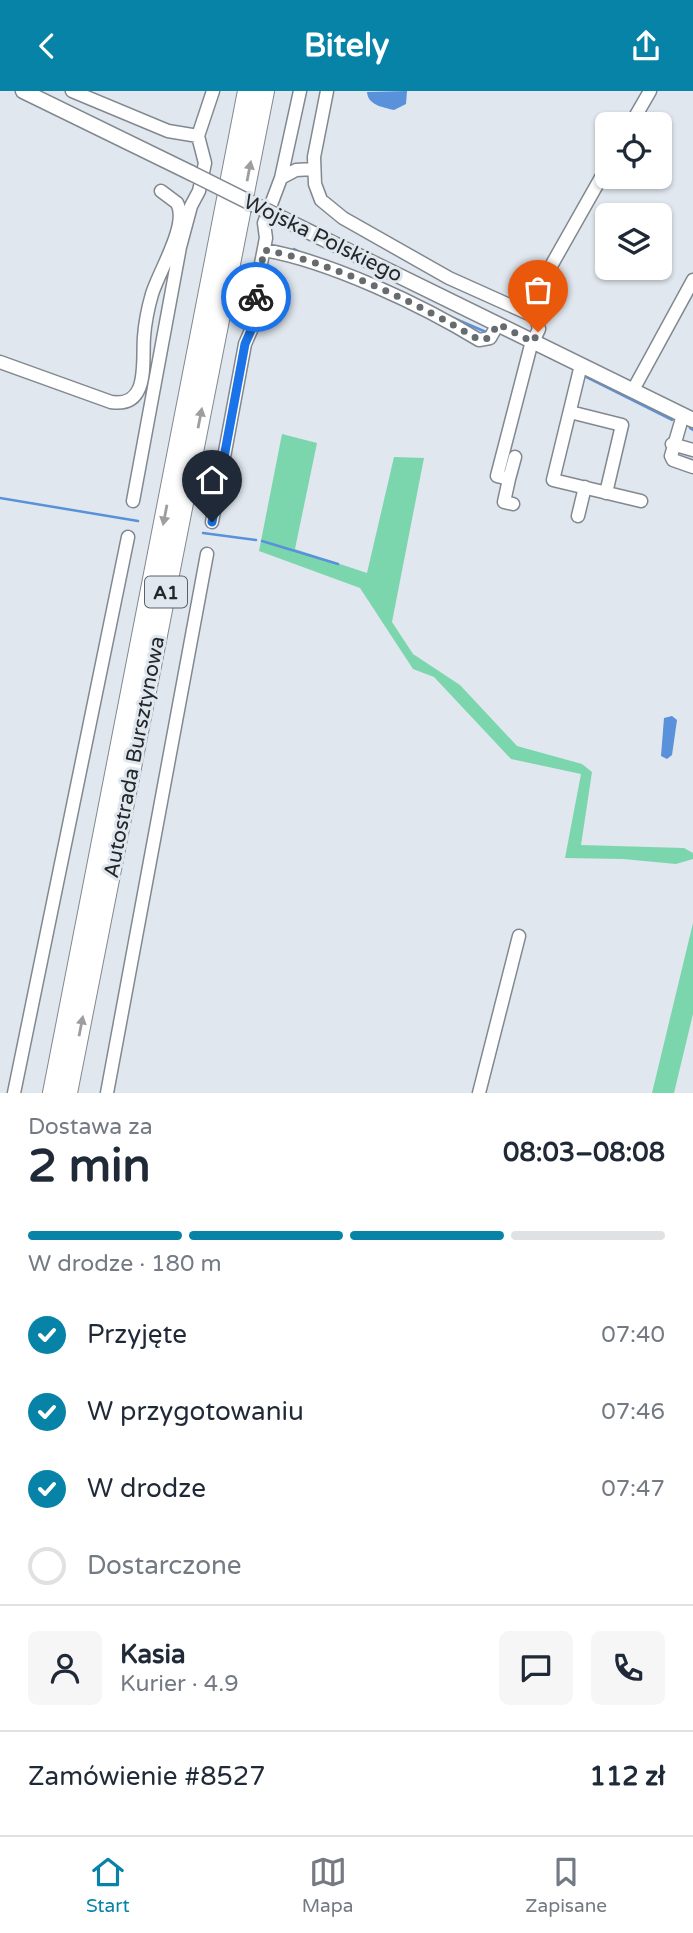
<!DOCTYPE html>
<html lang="pl">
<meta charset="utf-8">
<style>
:root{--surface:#fff;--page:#f6f6f7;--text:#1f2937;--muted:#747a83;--line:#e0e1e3;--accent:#0883a8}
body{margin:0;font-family:"Varela Round",sans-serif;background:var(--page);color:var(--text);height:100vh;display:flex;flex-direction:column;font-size:26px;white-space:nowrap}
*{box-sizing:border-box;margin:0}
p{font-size:23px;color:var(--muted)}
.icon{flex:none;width:38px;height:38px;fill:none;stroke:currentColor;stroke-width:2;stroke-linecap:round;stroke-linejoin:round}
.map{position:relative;height:1002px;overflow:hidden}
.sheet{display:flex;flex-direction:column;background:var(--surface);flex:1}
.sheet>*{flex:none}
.buttons{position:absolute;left:595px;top:21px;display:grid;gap:14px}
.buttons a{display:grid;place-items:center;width:77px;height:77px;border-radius:10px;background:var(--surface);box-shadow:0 2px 5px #0004;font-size:35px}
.pin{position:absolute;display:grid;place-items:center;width:60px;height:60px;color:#fff;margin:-72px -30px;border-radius:50% 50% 50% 0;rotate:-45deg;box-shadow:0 0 7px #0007}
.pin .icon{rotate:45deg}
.courier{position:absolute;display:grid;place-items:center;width:70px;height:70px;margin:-35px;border:5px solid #1a73e8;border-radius:50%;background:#fff;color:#222;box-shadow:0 2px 9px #0007}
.headline em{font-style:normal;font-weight:700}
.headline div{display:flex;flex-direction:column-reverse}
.headline{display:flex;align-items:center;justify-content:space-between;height:119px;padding:0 28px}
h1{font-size:46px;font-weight:700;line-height:52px}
.bar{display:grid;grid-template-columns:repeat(4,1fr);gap:10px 7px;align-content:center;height:84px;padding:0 28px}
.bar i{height:9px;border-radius:5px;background:var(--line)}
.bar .selected{background:var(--accent)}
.bar p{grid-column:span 4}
.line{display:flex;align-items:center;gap:18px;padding:0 28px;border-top:2px solid var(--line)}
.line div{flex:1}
.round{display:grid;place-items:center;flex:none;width:74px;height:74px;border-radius:10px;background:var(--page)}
ol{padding:0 28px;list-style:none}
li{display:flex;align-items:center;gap:21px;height:77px}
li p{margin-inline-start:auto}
li .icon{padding:7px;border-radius:50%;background:var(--accent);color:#fff;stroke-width:4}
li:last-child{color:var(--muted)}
li i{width:38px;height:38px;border:4px solid var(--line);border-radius:50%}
header{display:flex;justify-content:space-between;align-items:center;height:91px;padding:0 28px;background:var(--accent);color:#fff;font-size:32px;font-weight:700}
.menu{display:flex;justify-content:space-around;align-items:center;height:98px;border-top:2px solid var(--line);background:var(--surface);font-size:19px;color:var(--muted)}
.menu a{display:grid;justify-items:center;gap:4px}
.menu .selected{color:var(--accent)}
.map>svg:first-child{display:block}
.green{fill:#7cd6ad}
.water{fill:#5991da}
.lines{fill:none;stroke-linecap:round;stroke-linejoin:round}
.stream{stroke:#5991da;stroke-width:2.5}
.minor-casing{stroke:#82888f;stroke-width:15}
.major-casing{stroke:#82888f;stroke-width:17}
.highway-casing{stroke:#82888f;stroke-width:20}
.minor{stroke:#fff;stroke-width:12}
.major{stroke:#fff;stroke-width:14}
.highway{stroke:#fff;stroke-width:18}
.major-bridge-casing{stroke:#82888f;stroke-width:17;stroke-linecap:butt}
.major-bridge{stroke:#fff;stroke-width:14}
.oneway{fill:#9d9e9f}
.done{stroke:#666b6f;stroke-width:7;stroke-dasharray:0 12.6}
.route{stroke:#1a73e8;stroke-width:9}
.labels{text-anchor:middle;stroke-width:6;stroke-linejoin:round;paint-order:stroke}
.shield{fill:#e0e7ee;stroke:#5d6165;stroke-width:2}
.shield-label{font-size:19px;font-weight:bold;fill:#25282a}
.street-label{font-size:21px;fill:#25282a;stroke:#e0e7ee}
</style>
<header><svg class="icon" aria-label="back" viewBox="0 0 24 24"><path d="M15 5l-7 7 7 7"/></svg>Bitely<svg class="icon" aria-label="share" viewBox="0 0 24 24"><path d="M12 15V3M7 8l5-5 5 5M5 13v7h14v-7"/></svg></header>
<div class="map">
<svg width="693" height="1002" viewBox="0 0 693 1002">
<rect width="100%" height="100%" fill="#e0e7ee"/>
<path class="green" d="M 282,343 L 317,352 L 295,458 L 367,482 L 394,366 L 424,367 L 392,531 L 413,563 L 460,594 L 517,655 L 582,673 L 592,681 L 581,754 L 684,757 L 693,762 L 693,768 L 676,773 L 623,768 L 565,767 L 581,683 L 511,668 L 434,586 L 413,578 L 360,497 L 259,460 Z
M 693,832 L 693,923 L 674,1002 L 652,1002 Z"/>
<path class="water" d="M 407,0 L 406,13 L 394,19 C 382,16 368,14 367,1 Z
M 672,625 L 677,629 L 672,664 L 667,668 L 661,665 L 664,627 Z"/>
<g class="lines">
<path class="stream" d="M 294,158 L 304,163
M 451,226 L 486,241
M 586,286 L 672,329
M 690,337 L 693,339
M 0,407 L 138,430
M 203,442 L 256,449
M 262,450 L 338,473"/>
<defs>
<path id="minor" d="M 72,0 L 168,40 L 198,45
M 327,0 L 314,66 L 315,93 L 321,109 L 343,127 L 449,187 L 536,226 L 539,238 L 533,251
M 631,33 L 650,0
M 281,87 L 296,79 L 313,78
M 264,159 C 329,170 422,214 479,249 L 490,247 L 498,233
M 525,221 L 607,76
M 0,271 L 111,311 C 150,317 142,271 144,246 C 145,232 148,217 152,203 C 159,180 189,133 177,112 L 161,100
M 581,274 L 553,389 L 641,410
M 633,299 L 693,189
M 570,321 L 622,334 L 606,402
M 683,324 L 671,365 L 673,369 L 693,376
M 672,353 L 693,359
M 509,388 L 515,366
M 133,410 L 180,156 L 191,115 L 199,100 L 205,72 L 198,45 L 213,0
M 513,413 L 504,411 L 509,388 L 497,385 L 532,250
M 578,425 L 585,396
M 212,431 L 245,253 L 259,221 L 255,203 L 266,147 L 264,132 L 281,87 L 300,0
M 14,1002 L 128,446
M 107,1002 L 207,463
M 479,1002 L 519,845"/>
<path id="major" d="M 23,0 L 191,82
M 279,126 L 693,329"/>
<path id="highway" d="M 52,1002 L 247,0
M 68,1002 L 265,0"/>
</defs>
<use href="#minor" class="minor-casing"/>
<use href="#major" class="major-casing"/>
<use href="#highway" class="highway-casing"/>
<use href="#minor" class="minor"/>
<use href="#major" class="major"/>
<use href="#highway" class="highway"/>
<defs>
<path id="major-bridge" d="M 191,82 L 279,126"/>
</defs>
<use href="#major-bridge" class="major-bridge-casing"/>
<use href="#major-bridge" class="major-bridge"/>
</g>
<defs><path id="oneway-solid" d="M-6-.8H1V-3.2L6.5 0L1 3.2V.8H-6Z" transform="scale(1.75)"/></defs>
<g class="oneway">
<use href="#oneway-solid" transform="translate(249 80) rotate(-79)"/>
<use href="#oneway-solid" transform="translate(200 327) rotate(-79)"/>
<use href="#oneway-solid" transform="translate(165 424) rotate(101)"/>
<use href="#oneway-solid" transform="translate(81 935) rotate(-79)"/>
</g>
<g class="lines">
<path class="done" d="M 256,206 L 264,159 C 330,170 422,214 479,249 L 489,247 L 498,233 L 533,251 L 538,241"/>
<path class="route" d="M 212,431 L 245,253 L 259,221 L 256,206"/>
</g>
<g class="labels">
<rect class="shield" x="145" y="485.5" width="42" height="31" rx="5"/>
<g class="shield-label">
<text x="166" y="508">A1</text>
</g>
<g class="street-label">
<text transform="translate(323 147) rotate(26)" y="7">Wojska Polskiego</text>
<text transform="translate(134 666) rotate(-79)" y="7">Autostrada Bursztynowa</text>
</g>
</g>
</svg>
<div class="buttons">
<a><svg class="icon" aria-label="locate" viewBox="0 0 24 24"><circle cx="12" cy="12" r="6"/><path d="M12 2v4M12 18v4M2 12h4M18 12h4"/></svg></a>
<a><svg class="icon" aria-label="layers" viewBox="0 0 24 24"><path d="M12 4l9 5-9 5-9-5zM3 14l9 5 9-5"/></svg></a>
</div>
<div class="pin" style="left:538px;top:241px;background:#ea580c"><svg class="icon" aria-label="bag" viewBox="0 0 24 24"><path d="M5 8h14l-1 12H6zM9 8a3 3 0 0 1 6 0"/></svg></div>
<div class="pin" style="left:212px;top:431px;background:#1f2937"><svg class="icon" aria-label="home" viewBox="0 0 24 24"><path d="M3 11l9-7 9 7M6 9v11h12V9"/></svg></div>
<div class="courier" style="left:256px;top:206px"><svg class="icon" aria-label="bike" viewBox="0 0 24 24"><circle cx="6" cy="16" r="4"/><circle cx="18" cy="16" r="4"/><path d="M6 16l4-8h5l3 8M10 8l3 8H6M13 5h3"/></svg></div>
</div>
<section class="sheet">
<div class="headline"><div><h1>2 min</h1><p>Dostawa za</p></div><em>08:03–08:08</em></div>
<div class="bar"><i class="selected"></i><i class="selected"></i><i class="selected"></i><i></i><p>W drodze · 180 m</p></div>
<ol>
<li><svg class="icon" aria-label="check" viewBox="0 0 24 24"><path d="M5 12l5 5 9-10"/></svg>Przyjęte<p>07:40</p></li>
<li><svg class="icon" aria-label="check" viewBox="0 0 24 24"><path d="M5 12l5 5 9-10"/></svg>W przygotowaniu<p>07:46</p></li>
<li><svg class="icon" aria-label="check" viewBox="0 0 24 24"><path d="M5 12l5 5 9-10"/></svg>W drodze<p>07:47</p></li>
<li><i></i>Dostarczone</li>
</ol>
<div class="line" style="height:126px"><a class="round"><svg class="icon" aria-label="person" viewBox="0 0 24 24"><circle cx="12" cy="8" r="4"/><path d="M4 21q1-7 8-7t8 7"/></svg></a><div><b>Kasia</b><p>Kurier · 4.9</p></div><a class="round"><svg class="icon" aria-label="chat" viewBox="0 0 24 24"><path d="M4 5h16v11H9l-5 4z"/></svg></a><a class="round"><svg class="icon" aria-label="phone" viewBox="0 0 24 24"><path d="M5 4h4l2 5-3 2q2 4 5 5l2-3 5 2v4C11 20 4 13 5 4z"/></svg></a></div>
<div class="line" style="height:91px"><div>Zamówienie #8527</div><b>112 zł</b></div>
</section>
<nav class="menu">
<a class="selected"><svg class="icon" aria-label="home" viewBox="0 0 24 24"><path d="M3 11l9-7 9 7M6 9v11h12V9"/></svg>Start</a>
<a><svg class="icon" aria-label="map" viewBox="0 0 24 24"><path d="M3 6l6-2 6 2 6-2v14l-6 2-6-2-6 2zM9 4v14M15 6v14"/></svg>Mapa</a>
<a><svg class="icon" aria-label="saved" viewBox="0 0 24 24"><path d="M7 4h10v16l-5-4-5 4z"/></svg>Zapisane</a>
</nav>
